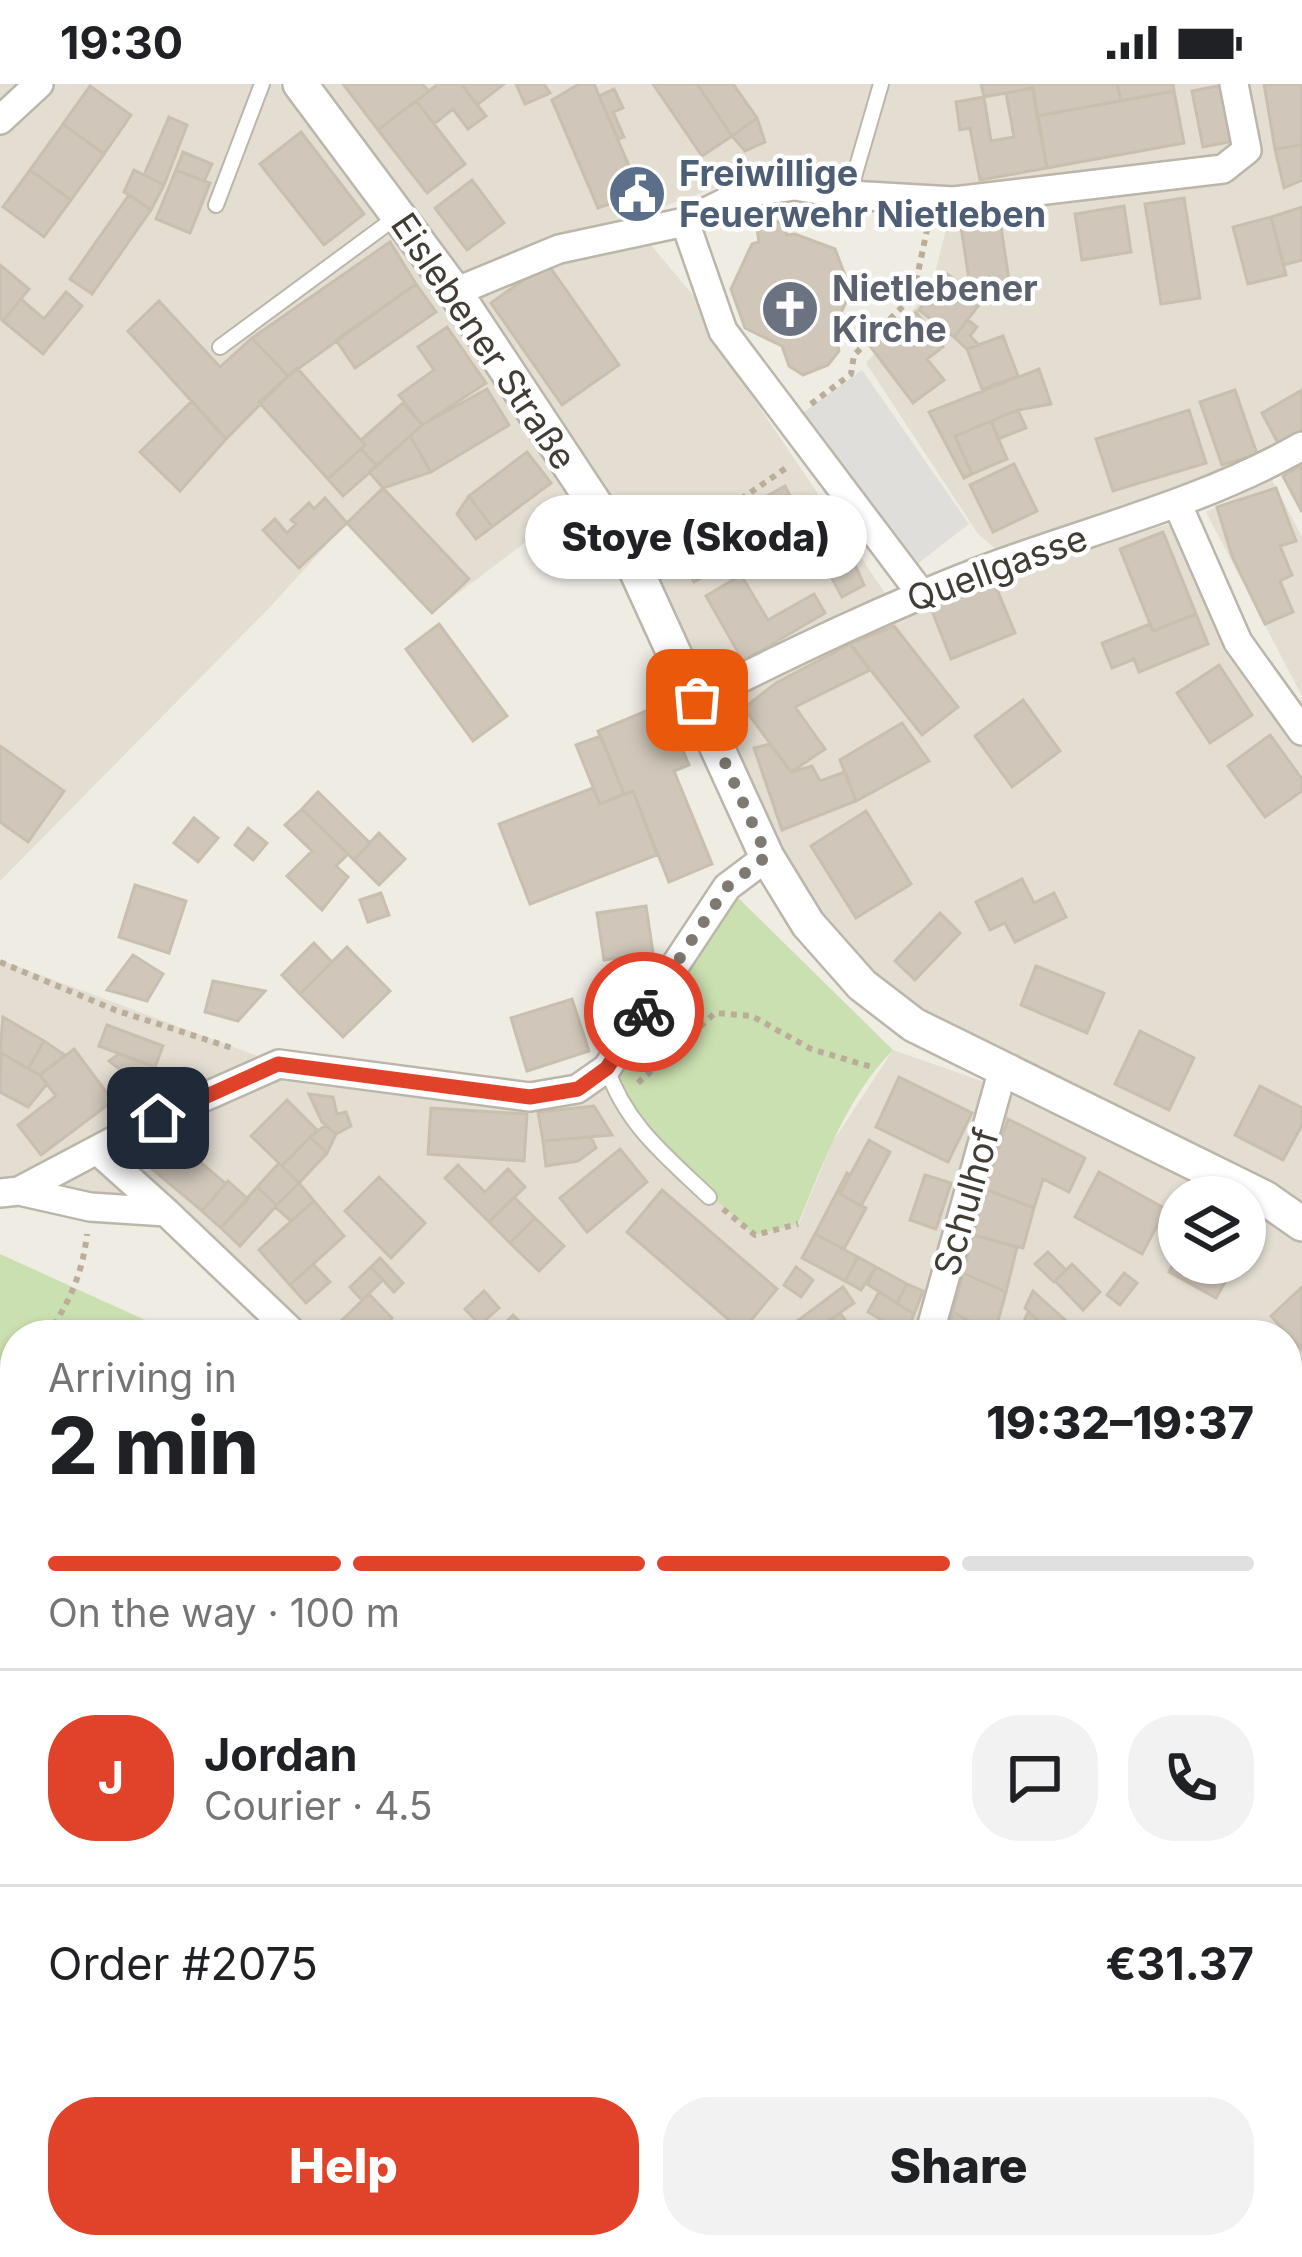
<!DOCTYPE html>
<meta charset="utf-8">
<style>
:root{--surface:#fff;--page:#f2f2f2;--text:#202124;--muted:#757577;--line:#e0e0e0;--accent:#e0432a}
body{margin:0;font-family:Inter,sans-serif;background:var(--page);color:var(--text);height:100vh;display:flex;flex-direction:column;font-size:45px;white-space:nowrap}
*{box-sizing:border-box;margin:0}
p{font-size:39px;color:var(--muted)}
.icon{flex:none;width:66px;height:66px;fill:none;stroke:currentColor;stroke-width:2;stroke-linecap:round;stroke-linejoin:round}
.map{position:relative;flex:1;overflow:hidden}
.panel{position:absolute;left:0px;top:1236px;width:1302px;height:939px;display:flex;flex-direction:column;background:var(--surface);border-radius:48px 48px 0 0;box-shadow:0 3px 9px #0004}
.panel>*{flex:none}
.buttons{position:absolute;left:1158px;top:1092px;display:grid;gap:24px}
.buttons a{display:grid;place-items:center;width:108px;height:108px;border-radius:50%;background:var(--surface);box-shadow:0 3px 9px #0004;font-size:60px}
.pin{position:absolute;display:grid;place-items:center;width:102px;height:102px;color:#fff;margin:-51px;border-radius:24px;box-shadow:0 6px 18px #0006}
.courier{position:absolute;display:grid;place-items:center;width:120px;height:120px;margin:-60px;border:9px solid #e0432a;border-radius:50%;background:#fff;color:#222;box-shadow:0 3px 15px #0007}
.bubble{position:absolute;height:84px;border-radius:42px;background:var(--surface);box-shadow:0 3px 9px #0004;font-size:39px;font-weight:800;line-height:84px;text-align:center}
.head em{font-style:normal;font-weight:800}
.head div{display:flex;flex-direction:column-reverse}
.head{display:flex;align-items:center;justify-content:space-between;height:204px;padding:0 48px}
h1{font-size:78px;font-weight:800;line-height:90px}
.bar{display:grid;grid-template-columns:repeat(4,1fr);gap:18px 12px;align-content:center;height:144px;padding:0 48px}
.bar i{height:15px;border-radius:9px;background:var(--line)}
.bar .selected{background:var(--accent)}
.bar p{grid-column:span 4}
.line{display:flex;align-items:center;gap:30px;padding:0 48px;border-top:3px solid var(--line)}
.line div{flex:1}
.round{display:grid;place-items:center;flex:none;width:126px;height:126px;border-radius:48px;background:var(--page)}
.action{display:flex;gap:24px;margin-top:auto;padding:24px 48px}
.action a{flex:1;height:138px;border-radius:48px;background:var(--accent);color:#fff;font-size:48px;font-weight:800;line-height:138px;text-align:center}
.action a+a{background:var(--page);color:var(--text)}
.status{display:flex;justify-content:space-between;align-items:center;height:84px;padding:0 60px;background:var(--surface);direction:ltr}
.status svg{height:33px;fill:currentColor}
.map>svg:first-child{display:block}
.residential{fill:#e3ddd2;fill-rule:evenodd}
.green{fill:#cbe0b0}
.parking{fill:#e0dedb}
.water{fill:#a6cde6}
.building{fill:#d0c7ba;stroke:#c9bfaf;stroke-width:3}
.lines{fill:none;stroke-linecap:round;stroke-linejoin:round}
.service-casing{stroke:#bcb6aa;stroke-width:18}
.minor-casing{stroke:#bcb6aa;stroke-width:32}
.tertiary-casing{stroke:#bcb6aa;stroke-width:38}
.path{stroke:#baae9a;stroke-width:6;stroke-dasharray:6 6;stroke-linecap:butt}
.service{stroke:#fff;stroke-width:14}
.minor{stroke:#fff;stroke-width:27}
.tertiary{stroke:#fff;stroke-width:33}
.done{stroke:#7e7a72;stroke-width:12;stroke-dasharray:0 21.6}
.route{stroke:#e0432a;stroke-width:15}
.labels{text-anchor:middle;stroke-width:9;stroke-linejoin:round;paint-order:stroke}
.service-label{font-size:36px;font-weight:bold;fill:#4e5e75;stroke:#fff;text-anchor:start}
.worship-label{font-size:36px;font-weight:bold;fill:#5b616d;stroke:#fff;text-anchor:start}
.street-label{font-size:36px;fill:#413c34;stroke:#fff}
</style>
<div class="status"><b>19:30</b><svg viewBox="0 0 49 12"><path d="M0 12V9h3v3zM5 12V6h3v6zM10 12V3h3v9zM15 12V0h3v12zM26 1h20v11H26zM47 4h2v5h-2z"/></svg></div>
<div class="map">
<svg width="1302" height="2173" viewBox="0 0 1302 2173">
<rect width="100%" height="100%" fill="#efece4"/>
<path class="residential" d="M 0,0 L 279,0 L 575,391 L 300,0 L 1302,0 L 1302,362 L 1013,480 L 978,450 L 866,279 L 931,206 L 953,117 L 765,85 L 496,185 L 557,168 L 650,160 L 702,222 L 716,259 L 885,509 L 698,614 L 589,410 L 432,529 L 347,439 L 269,524 L 0,797 Z
M 1272,396 L 1302,453 L 1302,612 L 1206,428 Z
M 1168,440 L 1238,558 L 1302,647 L 1302,2173 L 1219,2173 L 1194,2160 L 1287,2160 L 1287,1251 L 308,1251 L 169,1120 L 0,1104 L 0,876 L 279,980 L 530,1013 L 607,984 L 799,1140 L 832,1059 L 893,966 L 993,1001 L 1239,1103 L 970,968 L 808,840 L 697,616 L 994,498 ZM 1179,1113 L 1245,1113 L 1245,1179 L 1179,1179 Z"/>
<path class="green" d="M 727,803 L 893,966 C 847,1012 823,1080 798,1140 L 755,1151 L 661,1067 L 607,984 Z
M 0,1170 L 156,1241 L 170,1251 L 15,1251 L 15,1689 L 0,1674 Z
M 910,2160 L 1104,2160 L 1127,2173 L 929,2173 Z"/>
<path class="parking" d="M 862,286 L 969,440 L 916,481 L 800,331 Z"/>
<path class="water" d="M 0,1686 L 15,1696 L 15,2160 L 910,2160 L 929,2173 L 0,2173 Z"/>
<path class="building" d="M 343,0 L 422,0 L 429,7 L 378,46 Z
M 438,0 L 461,0 L 486,32 L 468,45 L 453,25 L 434,40 L 416,17 Z
M 461,0 L 504,0 L 477,21 Z
M 516,0 L 544,0 L 550,9 L 525,20 Z
M 579,0 L 594,0 L 641,110 L 598,124 L 552,16 Z
M 653,0 L 697,0 L 732,52 L 702,72 Z
M 697,0 L 733,0 L 757,34 L 732,52 Z
M 981,0 L 1032,0 L 1033,4 L 984,13 Z
M 1032,0 L 1117,0 L 1121,17 L 1037,32 Z
M 1117,0 L 1173,0 L 1174,7 L 1121,17 Z
M 1264,0 L 1302,0 L 1302,61 L 1275,65 Z
M 1223,1 L 1234,57 L 1203,63 L 1192,7 Z
M 90,2 L 131,31 L 104,70 L 63,40 Z
M 1033,4 L 1047,84 L 980,96 L 970,44 L 960,46 L 956,18 L 984,13 L 991,57 L 1014,53 L 1006,9 Z
M 614,5 L 623,24 L 613,28 L 624,53 L 618,55 L 599,12 Z
M 1174,7 L 1184,59 L 1047,84 L 1037,32 Z
M 416,17 L 465,80 L 427,109 L 378,46 Z
M 169,33 L 187,41 L 164,101 L 144,91 Z
M 757,34 L 765,58 L 745,67 L 732,52 Z
M 63,40 L 104,70 L 71,116 L 30,86 Z
M 301,48 L 364,130 L 324,161 L 260,80 Z
M 1302,61 L 1302,96 L 1284,104 L 1275,65 Z
M 183,68 L 212,80 L 204,97 L 176,86 Z
M 30,86 L 71,116 L 44,153 L 3,123 Z
M 134,86 L 164,101 L 151,126 L 124,108 Z
M 176,86 L 210,99 L 190,149 L 156,135 Z
M 472,96 L 504,139 L 467,166 L 435,124 Z
M 129,111 L 151,126 L 92,210 L 70,195 Z
M 1184,114 L 1200,214 L 1161,220 L 1145,120 Z
M 1124,122 L 1131,168 L 1082,176 L 1075,130 Z
M 1302,123 L 1302,176 L 1284,181 L 1271,133 Z
M 999,130 L 1009,196 L 970,202 L 960,136 Z
M 1271,133 L 1286,191 L 1248,200 L 1233,143 Z
M 776,137 L 782,140 L 787,151 L 795,150 L 835,165 L 851,207 L 834,244 L 839,267 L 828,281 L 803,291 L 789,282 L 782,262 L 745,244 L 731,205 L 752,160 L 759,158 L 757,144 L 762,139 Z
M 390,158 L 416,200 L 288,292 L 252,254 Z
M 547,179 L 619,281 L 562,321 L 491,219 Z
M 0,181 L 29,205 L 3,237 L 0,234 Z
M 947,190 L 982,217 L 954,253 L 919,226 Z
M 416,200 L 436,228 L 355,284 L 336,256 Z
M 66,208 L 82,222 L 43,270 L 3,237 L 21,215 L 44,235 Z
M 159,217 L 220,283 L 252,254 L 288,292 L 226,355 L 128,247 Z
M 916,228 L 943,263 L 927,275 L 944,296 L 913,319 L 870,262 Z
M 968,236 L 977,243 L 970,252 L 979,261 L 967,265 L 954,253 Z
M 447,243 L 486,299 L 422,341 L 399,311 L 434,286 L 418,263 Z
M 1003,252 L 1018,292 L 982,305 L 967,265 Z
M 297,284 L 365,361 L 328,395 L 259,318 Z
M 1039,285 L 1051,320 L 1018,326 L 955,352 L 972,390 L 964,394 L 929,328 Z
M 487,305 L 509,341 L 431,388 L 410,352 L 422,341 Z
M 1235,306 L 1257,370 L 1222,381 L 1200,318 Z
M 1302,306 L 1302,346 L 1279,361 L 1262,329 Z
M 192,317 L 226,355 L 180,407 L 140,368 Z
M 403,319 L 422,341 L 377,382 L 361,365 L 365,361 L 361,356 Z
M 1018,326 L 1026,344 L 998,355 L 991,337 Z
M 1189,326 L 1206,379 L 1113,407 L 1096,355 Z
M 991,337 L 1007,375 L 972,390 L 955,352 Z
M 410,352 L 431,388 L 383,404 L 369,388 Z
M 361,365 L 377,382 L 343,412 L 328,395 Z
M 527,368 L 551,399 L 492,443 L 469,412 Z
M 1014,380 L 1037,427 L 993,448 L 970,401 Z
M 1302,381 L 1302,428 L 1283,392 Z
M 785,402 L 804,438 L 694,498 L 675,463 Z
M 383,404 L 469,495 L 432,529 L 347,439 Z
M 1276,404 L 1296,457 L 1280,462 L 1292,491 L 1280,497 L 1293,528 L 1265,540 L 1232,472 L 1217,423 Z
M 469,412 L 492,443 L 476,455 L 457,430 Z
M 325,414 L 347,439 L 299,484 L 263,446 L 275,435 L 287,449 L 296,440 L 291,436 L 309,419 L 314,425 Z
M 839,445 L 864,501 L 842,513 L 817,467 L 807,476 L 812,488 L 803,492 L 793,469 Z
M 1163,448 L 1196,530 L 1153,547 L 1120,465 Z
M 741,491 L 768,536 L 814,510 L 825,529 L 743,577 L 706,512 Z
M 994,498 L 1015,549 L 951,575 L 931,524 Z
M 1196,530 L 1208,560 L 1139,588 L 1134,575 L 1112,584 L 1102,559 L 1150,540 L 1153,547 Z
M 439,540 L 507,632 L 473,657 L 406,565 Z
M 894,542 L 958,623 L 922,651 L 850,560 Z
M 850,560 L 870,586 L 795,623 L 825,665 L 791,688 L 744,624 L 776,599 Z
M 1219,581 L 1252,631 L 1210,659 L 1177,609 Z
M 1023,616 L 1060,667 L 1012,703 L 975,652 Z
M 663,620 L 689,681 L 674,687 L 712,780 L 669,798 L 633,707 L 624,710 L 598,647 Z
M 902,639 L 929,677 L 856,717 L 840,676 Z
M 1270,651 L 1302,695 L 1302,707 L 1265,733 L 1228,682 Z
M 601,652 L 624,710 L 600,720 L 576,661 Z
M 770,660 L 791,688 L 812,682 L 820,697 L 845,688 L 856,717 L 782,746 L 754,664 Z
M 0,662 L 64,707 L 28,758 L 0,738 Z
M 593,704 L 600,720 L 633,707 L 657,771 L 530,820 L 499,740 Z
M 318,708 L 370,759 L 354,776 L 302,725 Z
M 302,725 L 348,770 L 336,782 L 348,793 L 322,826 L 287,792 L 312,767 L 285,741 Z
M 866,727 L 911,800 L 856,834 L 811,762 Z
M 194,734 L 218,754 L 198,778 L 174,759 Z
M 248,744 L 267,759 L 253,776 L 235,761 Z
M 379,749 L 405,775 L 379,801 L 354,776 Z
M 1022,795 L 1034,819 L 1054,809 L 1066,833 L 1015,858 L 1005,839 L 990,846 L 976,818 Z
M 135,801 L 186,817 L 169,869 L 119,853 Z
M 381,809 L 389,831 L 368,838 L 360,816 Z
M 646,822 L 653,869 L 604,876 L 597,829 Z
M 940,829 L 960,849 L 915,896 L 895,877 Z
M 314,859 L 332,878 L 300,910 L 282,891 Z
M 347,863 L 390,907 L 343,953 L 300,910 Z
M 133,871 L 163,890 L 147,917 L 107,906 Z
M 1036,882 L 1104,909 L 1087,949 L 1021,921 Z
M 213,897 L 265,907 L 238,937 L 205,928 Z
M 572,915 L 589,967 L 527,987 L 511,934 Z
M 3,933 L 44,957 L 28,985 L 0,968 Z
M 107,941 L 163,962 L 155,983 L 99,962 Z
M 1140,947 L 1194,974 L 1169,1026 L 1115,1000 Z
M 44,957 L 65,971 L 40,991 L 28,985 Z
M 74,965 L 113,1017 L 41,1071 L 18,1041 L 56,1012 L 40,991 Z
M 1,969 L 40,991 L 47,1000 L 28,1023 L 0,1008 Z
M 119,970 L 155,983 L 135,997 L 109,977 Z
M 899,993 L 972,1029 L 948,1078 L 876,1043 Z
M 1260,1002 L 1302,1024 L 1302,1041 L 1283,1076 L 1235,1051 Z
M 309,1010 L 333,1013 L 337,1030 L 346,1028 L 351,1042 L 336,1050 L 322,1038 Z
M 287,1016 L 317,1046 L 282,1082 L 251,1052 Z
M 594,1022 L 612,1051 L 543,1057 L 538,1028 Z
M 431,1024 L 527,1030 L 524,1077 L 428,1070 Z
M 1008,1035 L 1085,1074 L 1069,1108 L 1043,1095 L 1034,1124 L 985,1105 Z
M 326,1041 L 336,1050 L 327,1069 L 310,1053 Z
M 310,1053 L 327,1069 L 299,1099 L 282,1082 Z
M 591,1053 L 596,1064 L 578,1077 L 546,1082 L 543,1057 Z
M 174,1056 L 226,1100 L 202,1127 L 151,1084 Z
M 869,1056 L 890,1068 L 861,1122 L 840,1110 Z
M 620,1065 L 647,1098 L 587,1148 L 560,1114 Z
M 279,1079 L 299,1099 L 277,1121 L 257,1103 Z
M 458,1081 L 485,1108 L 508,1085 L 525,1103 L 489,1138 L 445,1094 Z
M 1099,1088 L 1166,1125 L 1142,1170 L 1075,1133 Z
M 847,1089 L 850,1091 L 840,1110 L 866,1124 L 844,1165 L 815,1150 Z
M 925,1091 L 951,1099 L 936,1145 L 910,1136 Z
M 379,1093 L 425,1139 L 391,1174 L 345,1127 Z
M 228,1097 L 248,1115 L 221,1144 L 202,1127 Z
M 299,1099 L 314,1117 L 291,1137 L 275,1123 Z
M 257,1103 L 277,1121 L 240,1162 L 221,1144 Z
M 985,1105 L 1034,1124 L 1023,1164 L 973,1151 Z
M 662,1106 L 777,1205 L 742,1247 L 627,1148 Z
M 514,1113 L 535,1134 L 510,1159 L 489,1138 Z
M 314,1117 L 344,1152 L 290,1201 L 259,1166 Z
M 535,1134 L 564,1162 L 539,1187 L 510,1159 Z
M 815,1150 L 858,1173 L 845,1197 L 802,1174 Z
M 973,1151 L 1017,1163 L 1006,1208 L 963,1189 Z
M 1048,1168 L 1066,1186 L 1054,1198 L 1035,1180 Z
M 1179,1169 L 1179,1179 L 1236,1179 L 1216,1214 L 1169,1188 Z
M 858,1173 L 876,1183 L 861,1206 L 845,1197 Z
M 380,1174 L 403,1199 L 394,1208 L 371,1183 Z
M 313,1180 L 330,1198 L 306,1219 L 290,1201 Z
M 1072,1180 L 1100,1208 L 1083,1226 L 1055,1197 Z
M 371,1183 L 383,1196 L 362,1216 L 350,1203 Z
M 796,1183 L 813,1196 L 801,1213 L 784,1201 Z
M 876,1183 L 907,1200 L 897,1219 L 867,1200 Z
M 963,1189 L 1006,1208 L 994,1251 L 953,1228 Z
M 1124,1189 L 1137,1199 L 1120,1221 L 1107,1211 Z
M 907,1200 L 923,1207 L 914,1230 L 897,1219 Z
M 843,1203 L 854,1219 L 807,1251 L 796,1238 Z
M 1302,1203 L 1302,1266 L 1271,1232 Z
M 484,1207 L 499,1224 L 480,1241 L 465,1225 Z
M 1033,1207 L 1065,1236 L 1053,1250 L 1025,1224 Z
M 879,1208 L 914,1230 L 906,1250 L 868,1228 Z
M 369,1210 L 392,1234 L 376,1251 L 335,1251 L 331,1247 Z
M 953,1228 L 984,1246 L 983,1251 L 947,1251 Z
M 1028,1228 L 1053,1250 L 1055,1251 L 1018,1251 Z
M 840,1229 L 856,1251 L 811,1251 Z
M 513,1231 L 534,1251 L 493,1251 Z
M 1288,1352 L 1302,1374 L 1302,1402 L 1287,1412 Z
M 1301,1403 L 1302,1405 L 1302,1451 L 1287,1427 L 1287,1412 Z
M 1296,1464 L 1302,1474 L 1302,1499 L 1287,1508 L 1287,1469 Z
M 1302,1527 L 1302,1584 L 1287,1561 L 1287,1537 Z
M 1302,1792 L 1302,1855 L 1287,1863 L 1287,1801 Z
M 1302,1868 L 1302,1922 L 1300,1924 L 1287,1904 L 1287,1877 Z"/>
<g class="lines">
<defs>
<path id="service" d="M 849,110 L 881,0
M 216,121 L 262,0
M 220,263 L 399,131
M 607,984 C 625,1040 667,1073 709,1113
M 1287,1338 L 1302,1329"/>
<path id="minor" d="M 0,36 L 39,0
M 685,138 L 723,247 L 922,511
M 455,208 L 559,165 L 685,138 L 744,109 L 795,102 L 849,111 L 954,117 L 1223,85 L 1247,66 L 1234,0
M 1177,419 L 1238,558 L 1302,647
M 697,616 C 793,568 888,522 988,484 C 1093,445 1204,418 1302,362
M 97,1066 L 166,1128
M 19,1107 L 90,1123 L 166,1128 L 295,1251
M 0,1109 L 19,1107 L 157,1034 L 279,980 L 530,1013 L 577,1005 L 607,984 L 727,803 L 767,773
M 929,1251 L 1003,985
M 1287,2011 L 1297,2022"/>
<path id="tertiary" d="M 300,0 L 455,208 L 630,473 L 767,773 L 808,840 L 862,901 L 914,941 L 1265,1114 L 1302,1140"/>
</defs>
<use href="#service" class="service-casing"/>
<use href="#minor" class="minor-casing"/>
<use href="#tertiary" class="tertiary-casing"/>
<path class="path" d="M 811,320 L 851,290 L 854,271 L 913,212 L 927,146
M 656,460 L 728,424 L 789,382
M 0,878 L 115,926 L 235,965
M 638,999 L 715,929 L 752,932 L 811,965 L 875,984
M 723,1125 L 755,1151 L 798,1140
M 47,1251 C 69,1220 83,1188 87,1150
M 0,1317 L 15,1296
M 0,1382 L 15,1394
M 0,1541 L 15,1545
M 1046,2160 L 1063,2173
M 1126,2160 L 1149,2173"/>
<use href="#service" class="service"/>
<use href="#minor" class="minor"/>
<use href="#tertiary" class="tertiary"/>
</g>
<g class="lines">
<path class="done" d="M 644,928 L 727,803 L 767,772 L 697,616"/>
<path class="route" d="M 158,1034 L 278,980 L 530,1013 L 578,1005 L 607,984 L 644,928"/>
</g>
<defs>
<symbol id="civic-disc" viewBox="-11 -11 22 22"><circle r="9.5" fill="#5c6f8a" stroke="#fff"/><path d="M-.6-6.5H3V-4.5H.6V-3L4-1V1h2V6H-6V1h2V-1L-.6-3ZM-1.2 2.5V6h2.4V2.5Z" fill="#fff"/></symbol>
<symbol id="church-disc" viewBox="-11 -11 22 22"><circle r="9.5" fill="#6b7280" stroke="#fff"/><path d="M-1.2-6h2.4v3.5h3.3v2.4h-3.3V6h-2.4V-.1h-3.3v-2.4h3.3Z" fill="#fff"/></symbol>
</defs>
<g fill-rule="evenodd">
<use href="#civic-disc" x="604" y="77" width="66" height="66"/>
<use href="#church-disc" x="757" y="192" width="66" height="66"/>
</g>
<g class="labels">
<g class="service-label">
<text x="679" y="102">Freiwillige<tspan x="679" dy="41">Feuerwehr Nietleben</tspan></text>
</g>
<g class="worship-label">
<text x="832" y="217">Nietlebener<tspan x="832" dy="41">Kirche</tspan></text>
</g>
<g class="street-label">
<text transform="translate(484 257) rotate(56)" y="13">Eislebener Straße</text>
<text transform="translate(997 484) rotate(-20)" y="13">Quellgasse</text>
<text transform="translate(966 1118) rotate(-74)" y="13">Schulhof</text>
</g>
</g>
</svg>
<div class="buttons">
<a><svg class="icon" aria-label="layers" viewBox="0 0 24 24"><path d="M12 4l9 5-9 5-9-5zM3 14l9 5 9-5"/></svg></a>
</div>
<div class="pin" style="left:697px;top:616px;background:#ea580c"><svg class="icon" aria-label="bag" viewBox="0 0 24 24"><path d="M5 8h14l-1 12H6zM9 8a3 3 0 0 1 6 0"/></svg></div>
<div class="pin" style="left:158px;top:1034px;background:#1f2937"><svg class="icon" aria-label="home" viewBox="0 0 24 24"><path d="M3 11l9-7 9 7M6 9v11h12V9"/></svg></div>
<div class="courier" style="left:644px;top:928px"><svg class="icon" aria-label="bike" viewBox="0 0 24 24"><circle cx="6" cy="16" r="4"/><circle cx="18" cy="16" r="4"/><path d="M6 16l4-8h5l3 8M10 8l3 8H6M13 5h3"/></svg></div>
<div class="bubble" style="left:525px;top:411px;width:342px">Stoye (Skoda)</div>
<section class="panel">
<div class="head"><div><h1>2 min</h1><p>Arriving in</p></div><em>19:32–19:37</em></div>
<div class="bar"><i class="selected"></i><i class="selected"></i><i class="selected"></i><i></i><p>On the way · 100 m</p></div>
<div class="line" style="height:216px"><b class="round" style="background:var(--accent);color:#fff">J</b><div><b>Jordan</b><p>Courier · 4.5</p></div><a class="round"><svg class="icon" aria-label="chat" viewBox="0 0 24 24"><path d="M4 5h16v11H9l-5 4z"/></svg></a><a class="round"><svg class="icon" aria-label="phone" viewBox="0 0 24 24"><path d="M5 4h4l2 5-3 2q2 4 5 5l2-3 5 2v4C11 20 4 13 5 4z"/></svg></a></div>
<div class="line" style="height:156px"><div>Order #2075</div><b>€31.37</b></div>
<div class="action"><a>Help</a><a>Share</a></div>
</section>
</div>
